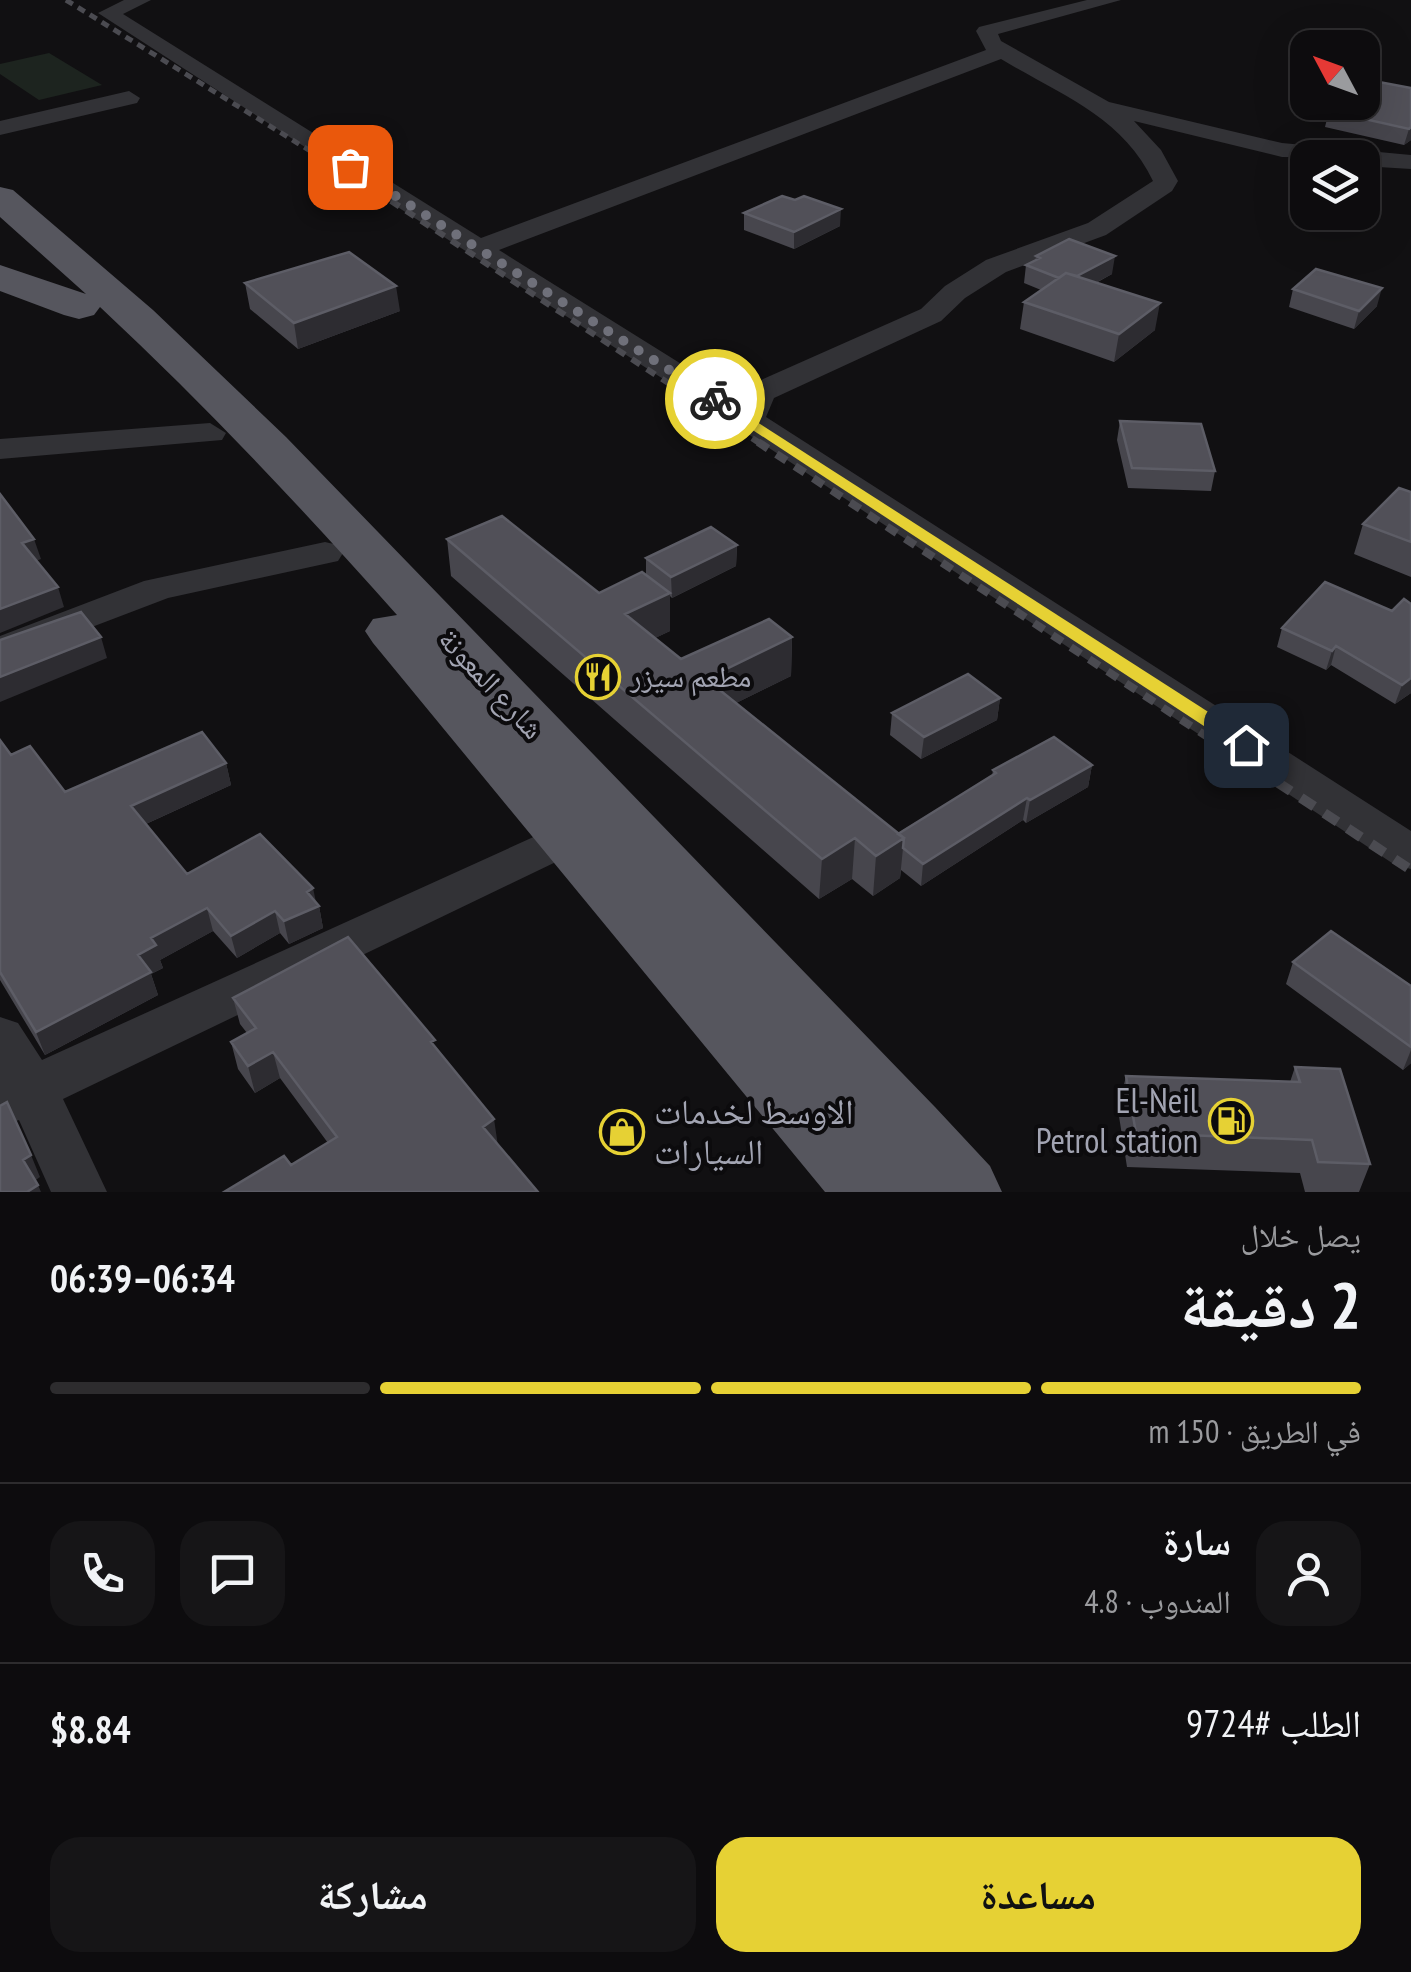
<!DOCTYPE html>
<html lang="ar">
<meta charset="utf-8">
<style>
:root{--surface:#0d0c0e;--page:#161517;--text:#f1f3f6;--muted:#9a9b9e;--line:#2d2c2e;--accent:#e6d134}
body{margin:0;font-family:"PT Sans Narrow","Noto Naskh Arabic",sans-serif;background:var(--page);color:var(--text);direction:rtl;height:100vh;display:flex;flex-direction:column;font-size:38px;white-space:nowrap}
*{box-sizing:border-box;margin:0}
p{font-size:32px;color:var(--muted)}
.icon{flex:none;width:55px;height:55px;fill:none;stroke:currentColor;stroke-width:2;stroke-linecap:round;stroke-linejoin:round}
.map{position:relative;height:1192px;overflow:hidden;direction:ltr}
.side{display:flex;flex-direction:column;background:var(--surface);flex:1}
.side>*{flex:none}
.needle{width:65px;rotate:311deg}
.buttons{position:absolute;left:1290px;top:30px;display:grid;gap:20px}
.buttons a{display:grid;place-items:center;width:90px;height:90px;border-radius:20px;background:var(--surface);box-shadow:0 10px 40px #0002,0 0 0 2px var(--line);font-size:50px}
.pin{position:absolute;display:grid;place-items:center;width:85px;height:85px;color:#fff;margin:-42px;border-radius:20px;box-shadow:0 5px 15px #0006}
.courier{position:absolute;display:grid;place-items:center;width:100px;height:100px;margin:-50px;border:8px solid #e6d134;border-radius:50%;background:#fff;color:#222;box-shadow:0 2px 12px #0007}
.headline em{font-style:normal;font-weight:800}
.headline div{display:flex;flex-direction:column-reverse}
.headline{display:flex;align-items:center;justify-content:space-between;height:170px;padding:0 50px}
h1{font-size:65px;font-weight:800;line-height:75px}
.bar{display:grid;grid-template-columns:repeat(4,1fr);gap:15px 10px;align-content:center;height:120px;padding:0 50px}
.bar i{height:12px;border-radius:8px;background:var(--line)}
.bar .active{background:var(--accent)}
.bar p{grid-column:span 4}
.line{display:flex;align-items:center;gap:25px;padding:0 50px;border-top:2px solid var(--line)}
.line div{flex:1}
.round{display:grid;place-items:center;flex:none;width:105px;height:105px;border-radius:30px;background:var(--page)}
.action{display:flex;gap:20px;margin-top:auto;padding:20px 50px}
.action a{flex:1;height:115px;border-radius:30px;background:var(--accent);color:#111;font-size:40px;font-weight:800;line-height:115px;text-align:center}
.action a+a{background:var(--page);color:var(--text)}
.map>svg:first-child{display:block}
.green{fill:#1d241f}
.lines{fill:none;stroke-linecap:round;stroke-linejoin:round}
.minor{fill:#323236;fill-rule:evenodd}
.trunk{fill:#56565e;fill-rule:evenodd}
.rail-far3{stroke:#4b4b51;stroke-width:5;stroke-dasharray:8 6;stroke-linecap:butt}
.rail-far2{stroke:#4b4b51;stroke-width:6;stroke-dasharray:10 8;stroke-linecap:butt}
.rail-far1{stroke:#4b4b51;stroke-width:8;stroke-dasharray:12 10;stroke-linecap:butt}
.rail{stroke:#4b4b51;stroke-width:10;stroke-dasharray:16 12;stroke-linecap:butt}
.wall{fill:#47464d}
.shaded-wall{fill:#2d2c31}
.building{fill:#515058;stroke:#5d5d66;stroke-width:2.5}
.route{fill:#e6d134}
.done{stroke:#6f707a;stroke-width:10;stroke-dasharray:0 18}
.labels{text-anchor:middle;stroke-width:8;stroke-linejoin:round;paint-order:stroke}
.poi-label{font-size:30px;fill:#a2a4b2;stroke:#0c0b0d;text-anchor:start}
.street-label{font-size:30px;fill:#a2a4b2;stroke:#0c0b0d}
.near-poi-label{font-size:35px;fill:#a2a4b2;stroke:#0c0b0d;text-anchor:end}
</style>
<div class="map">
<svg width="1411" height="1192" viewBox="0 0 1411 1192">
<rect width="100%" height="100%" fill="#111012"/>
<path class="green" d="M 49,53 L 102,85 L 39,100 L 0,74 L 0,64 Z"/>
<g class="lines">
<path class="minor" d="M 124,0 L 151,0 L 123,14 L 481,238 L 986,50 L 976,31 L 979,27 L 1087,0 L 1121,0 L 998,34 L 1001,41 L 1109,102 L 1282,143 L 1411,155 L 1411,169 L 1362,166 L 1362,158 L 1282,157 L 1134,121 L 1161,150 L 1178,181 L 1172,191 L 1106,235 L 1006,272 L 965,298 L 941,321 L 774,398 L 766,417 L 1411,831 L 1411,869 L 1395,865 L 739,428 L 98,13 ZM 1001,59 C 1059,94 1122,116 1153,181 L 1088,223 L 986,260 L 945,286 L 921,309 L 752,384 L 739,400 L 499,250 Z
M 129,91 L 140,98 L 137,103 L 0,135 L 0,121 Z
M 210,423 L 226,433 L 222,440 L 0,459 L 0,439 Z
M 325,542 L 338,545 L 343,553 L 338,561 L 168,598 L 0,662 L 0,636 L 144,581 Z
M 571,820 L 587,825 L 593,836 L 587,847 L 63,1099 L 107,1192 L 51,1192 L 19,1120 L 0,1126 L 0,1017 L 18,1023 L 42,1060 Z"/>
<path class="trunk" d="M 0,187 L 13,190 L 153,310 L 286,437 L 935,1107 L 990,1166 L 1002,1192 L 825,1192 L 373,643 L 365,631 L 373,619 L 397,615 C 302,508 204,404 100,307 L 94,315 L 79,319 L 64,315 L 0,291 L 0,265 L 86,294 L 0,217 Z"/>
<path class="rail-far3" d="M 66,0 L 380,194"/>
<path class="rail-far2" d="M 376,191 L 761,444"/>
<path class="rail-far1" d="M 758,442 L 1258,770"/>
<path class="rail" d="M 1254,767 L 1411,870"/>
</g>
<path class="wall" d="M 1411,88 L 1411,140 L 1404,145 L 1325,127 L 1329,111 L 1368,90 Z
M 744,213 L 840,226 L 794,249 L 744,230 Z
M 1036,256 L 1112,274 L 1096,283 L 1155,330 L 1114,362 L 1020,329 L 1024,302 L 1041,290 L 1024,283 L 1026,265 L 1035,261 Z
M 245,283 L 400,311 L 298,349 L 250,309 Z
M 1293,289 L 1377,306 L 1354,329 L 1289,307 Z
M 1120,421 L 1215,471 L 1211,491 L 1128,488 L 1117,440 Z
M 1411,492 L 1411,577 L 1354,554 L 1363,524 Z
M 447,539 L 599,593 L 646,575 L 646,558 L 737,545 L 736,566 L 672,598 L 670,596 L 670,631 L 655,638 L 681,659 L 792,637 L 791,676 L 736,703 L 898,833 L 992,776 L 993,770 L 1092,765 L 1088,787 L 1026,823 L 1023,820 L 921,886 L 901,870 L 900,878 L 873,896 L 852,879 L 819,899 L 451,576 Z
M 1325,582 L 1411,693 L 1395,704 L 1331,665 L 1326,670 L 1277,647 L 1282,628 Z
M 1000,698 L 997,720 L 921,759 L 890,735 L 892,713 Z
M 0,740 L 11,755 L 65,792 L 226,763 L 231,785 L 146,824 L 187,874 L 316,902 L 319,906 L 323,928 L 289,944 L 280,933 L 237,958 L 213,931 L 160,960 L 163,968 L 151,974 L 158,995 L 45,1055 L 0,980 Z
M 1293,962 L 1411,986 L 1411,1063 L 1403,1070 L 1286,984 Z
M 233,998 L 436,1047 L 494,1119 L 291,1165 L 328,1143 L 280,1078 L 255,1093 L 238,1069 L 231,1042 L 247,1033 L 240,1024 Z
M 1295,1067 L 1370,1164 L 1359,1192 L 1305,1192 L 1300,1173 L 1127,1167 L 1118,1110 L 1126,1076 L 1290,1082 Z"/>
<path class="shaded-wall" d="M 1411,127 L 1411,140 L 1404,145 L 1409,129 Z
M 841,209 L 840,226 L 794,249 L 794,232 Z
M 1115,256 L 1112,274 L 1065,299 L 1068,281 Z
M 396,286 L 400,311 L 298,349 L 294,323 Z
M 1382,288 L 1377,306 L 1354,329 L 1359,311 Z
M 1160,303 L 1155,330 L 1114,362 L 1119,334 Z
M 34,539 L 41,559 L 28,564 L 22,543 Z
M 737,545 L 736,566 L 672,598 L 671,577 Z
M 58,587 L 64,607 L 0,633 L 0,609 Z
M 670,593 L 670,631 L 626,652 L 625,614 Z
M 101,637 L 107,658 L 0,702 L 0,677 Z
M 792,637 L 791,676 L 706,718 L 706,679 Z
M 1336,646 L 1331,665 L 1326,670 L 1332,651 Z
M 1411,678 L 1411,693 L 1395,704 L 1402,685 Z
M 1000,698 L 997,720 L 921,759 L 924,737 Z
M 226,763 L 231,785 L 137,828 L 131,806 Z
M 1092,765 L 1088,787 L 1026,823 L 1030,800 Z
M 1027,798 L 1023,820 L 921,886 L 923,864 Z
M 855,838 L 852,879 L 819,899 L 822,859 Z
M 904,838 L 900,878 L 873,896 L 876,856 Z
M 313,888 L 317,907 L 319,906 L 323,928 L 289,944 L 284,921 L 307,892 Z
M 207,908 L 213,931 L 160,960 L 163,968 L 151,974 L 158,995 L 45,1055 L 36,1032 L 138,955 L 151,938 Z
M 275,911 L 280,933 L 237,958 L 231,936 Z
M 1411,1050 L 1411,1063 L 1403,1070 Z
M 273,1052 L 280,1078 L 255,1093 L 248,1066 Z
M 494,1119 L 498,1146 L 483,1127 Z
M 31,1155 L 40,1177 L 33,1182 L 23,1160 Z
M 38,1185 L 41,1192 L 27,1192 Z"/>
<path class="building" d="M 1379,82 L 1411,88 L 1411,127 L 1409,129 L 1329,111 L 1340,102 L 1362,102 L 1362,89 L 1368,90 Z
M 782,196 L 795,200 L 804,196 L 841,209 L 794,232 L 744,213 Z
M 1069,239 L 1115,256 L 1077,276 L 1066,273 L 1059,278 L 1026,265 L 1040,258 L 1036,256 Z
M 349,252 L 396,286 L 294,323 L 245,283 Z
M 1316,269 L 1382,288 L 1359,311 L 1293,289 Z
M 1066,273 L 1160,303 L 1119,334 L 1024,302 Z
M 1120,421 L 1201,424 L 1215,471 L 1132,468 Z
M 1399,488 L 1411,492 L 1411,542 L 1363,524 Z
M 0,494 L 34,539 L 22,543 L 58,587 L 0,609 Z
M 502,516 L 599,593 L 642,572 L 670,593 L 625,614 L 681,659 L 769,619 L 792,637 L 706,679 L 904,838 L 876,856 L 855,838 L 822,859 L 447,539 Z
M 711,527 L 737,545 L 671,577 L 646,558 Z
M 1325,582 L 1392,611 L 1404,599 L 1411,604 L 1411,678 L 1402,685 L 1336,646 L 1332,651 L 1282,628 Z
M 81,612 L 101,637 L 0,677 L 0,640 Z
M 968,674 L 1000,698 L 924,737 L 892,713 Z
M 202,732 L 226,763 L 131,806 L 187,874 L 260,834 L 313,888 L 307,892 L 319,906 L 284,921 L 275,911 L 231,936 L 207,908 L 151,938 L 156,945 L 138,955 L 151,972 L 36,1032 L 0,972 L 0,740 L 11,755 L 30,746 L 65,792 Z
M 1054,737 L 1092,765 L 1030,800 L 1027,798 L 923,864 L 903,848 L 904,838 L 898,834 L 996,773 L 993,770 Z
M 1331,931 L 1411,986 L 1411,1047 L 1293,962 Z
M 348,937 L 435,1040 L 431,1042 L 494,1119 L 483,1127 L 538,1192 L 224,1192 L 284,1156 L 291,1165 L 337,1137 L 273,1052 L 248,1066 L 231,1042 L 256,1028 L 233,998 Z
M 1295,1067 L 1340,1069 L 1370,1164 L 1318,1162 L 1312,1140 L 1136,1133 L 1126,1076 L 1300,1082 Z
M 7,1102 L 31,1155 L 23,1160 L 38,1185 L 27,1192 L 0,1192 L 0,1106 Z"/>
<path class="route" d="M 715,395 L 1252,740 L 1252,749 L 1239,749 L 710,402 Z"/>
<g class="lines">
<path class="done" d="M 350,167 L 715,399"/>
</g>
<defs>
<symbol id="restaurant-ring" viewBox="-11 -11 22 22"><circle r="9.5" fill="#0c0b0d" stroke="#e6d134" stroke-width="1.5"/><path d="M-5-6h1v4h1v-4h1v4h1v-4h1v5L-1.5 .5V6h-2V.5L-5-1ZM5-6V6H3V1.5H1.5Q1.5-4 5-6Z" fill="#e6d134"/></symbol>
<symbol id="fuel-ring" viewBox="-11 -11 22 22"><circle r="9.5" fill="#0c0b0d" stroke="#e6d134" stroke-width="1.5"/><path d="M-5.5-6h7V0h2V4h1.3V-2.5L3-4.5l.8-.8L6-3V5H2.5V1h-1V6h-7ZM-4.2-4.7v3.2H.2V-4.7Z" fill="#e6d134"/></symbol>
<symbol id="shop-ring" viewBox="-11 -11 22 22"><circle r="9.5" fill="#0c0b0d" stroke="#e6d134" stroke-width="1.5"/><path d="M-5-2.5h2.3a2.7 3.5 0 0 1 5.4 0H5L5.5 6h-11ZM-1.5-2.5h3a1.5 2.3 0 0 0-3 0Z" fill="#e6d134"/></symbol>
</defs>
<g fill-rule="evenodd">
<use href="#restaurant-ring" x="573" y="652" width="50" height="50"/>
<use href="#fuel-ring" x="1206" y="1096" width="50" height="50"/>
<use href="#shop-ring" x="597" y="1107" width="50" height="50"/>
</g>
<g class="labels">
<g class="poi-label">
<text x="630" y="687">مطعم سيزر</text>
</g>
<g class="street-label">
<text transform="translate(491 684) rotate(47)" y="10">شارع المعونة</text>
</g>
<g class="near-poi-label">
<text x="1198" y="1113">El-Neil<tspan x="1198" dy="40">Petrol station</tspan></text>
<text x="654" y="1124" text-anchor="start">الاوسط لخدمات<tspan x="654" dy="40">السيارات</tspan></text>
</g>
</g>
</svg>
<div class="buttons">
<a><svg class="needle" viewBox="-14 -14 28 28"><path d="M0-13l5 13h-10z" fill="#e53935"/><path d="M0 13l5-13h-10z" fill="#9a9b9e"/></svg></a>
<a><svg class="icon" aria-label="layers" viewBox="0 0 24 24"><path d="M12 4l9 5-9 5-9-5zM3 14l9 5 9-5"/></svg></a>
</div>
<div class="pin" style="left:350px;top:167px;background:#ea580c"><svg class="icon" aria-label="bag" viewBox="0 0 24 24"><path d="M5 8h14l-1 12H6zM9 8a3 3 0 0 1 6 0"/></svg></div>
<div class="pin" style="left:1246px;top:745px;background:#1f2937"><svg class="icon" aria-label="home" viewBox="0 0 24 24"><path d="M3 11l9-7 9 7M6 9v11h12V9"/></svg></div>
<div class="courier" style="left:715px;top:399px"><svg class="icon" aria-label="bike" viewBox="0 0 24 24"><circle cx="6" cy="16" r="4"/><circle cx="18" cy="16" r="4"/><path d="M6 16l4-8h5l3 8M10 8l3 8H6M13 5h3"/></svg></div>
</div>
<section class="side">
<div class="headline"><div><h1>2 دقيقة</h1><p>يصل خلال</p></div><em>06:34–06:39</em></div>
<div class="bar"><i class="active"></i><i class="active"></i><i class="active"></i><i></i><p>في الطريق · 150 m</p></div>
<div class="line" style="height:180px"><a class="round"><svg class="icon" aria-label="person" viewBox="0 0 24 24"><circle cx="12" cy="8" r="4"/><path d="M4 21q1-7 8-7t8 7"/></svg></a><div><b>سارة</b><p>المندوب · 4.8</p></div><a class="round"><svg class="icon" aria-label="chat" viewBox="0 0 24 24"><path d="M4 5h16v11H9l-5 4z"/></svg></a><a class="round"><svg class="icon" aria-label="phone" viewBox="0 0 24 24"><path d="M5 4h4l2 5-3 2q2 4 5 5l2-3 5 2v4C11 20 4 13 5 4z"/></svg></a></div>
<div class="line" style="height:130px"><div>الطلب #9724</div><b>$8.84</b></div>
<div class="action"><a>مساعدة</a><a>مشاركة</a></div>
</section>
